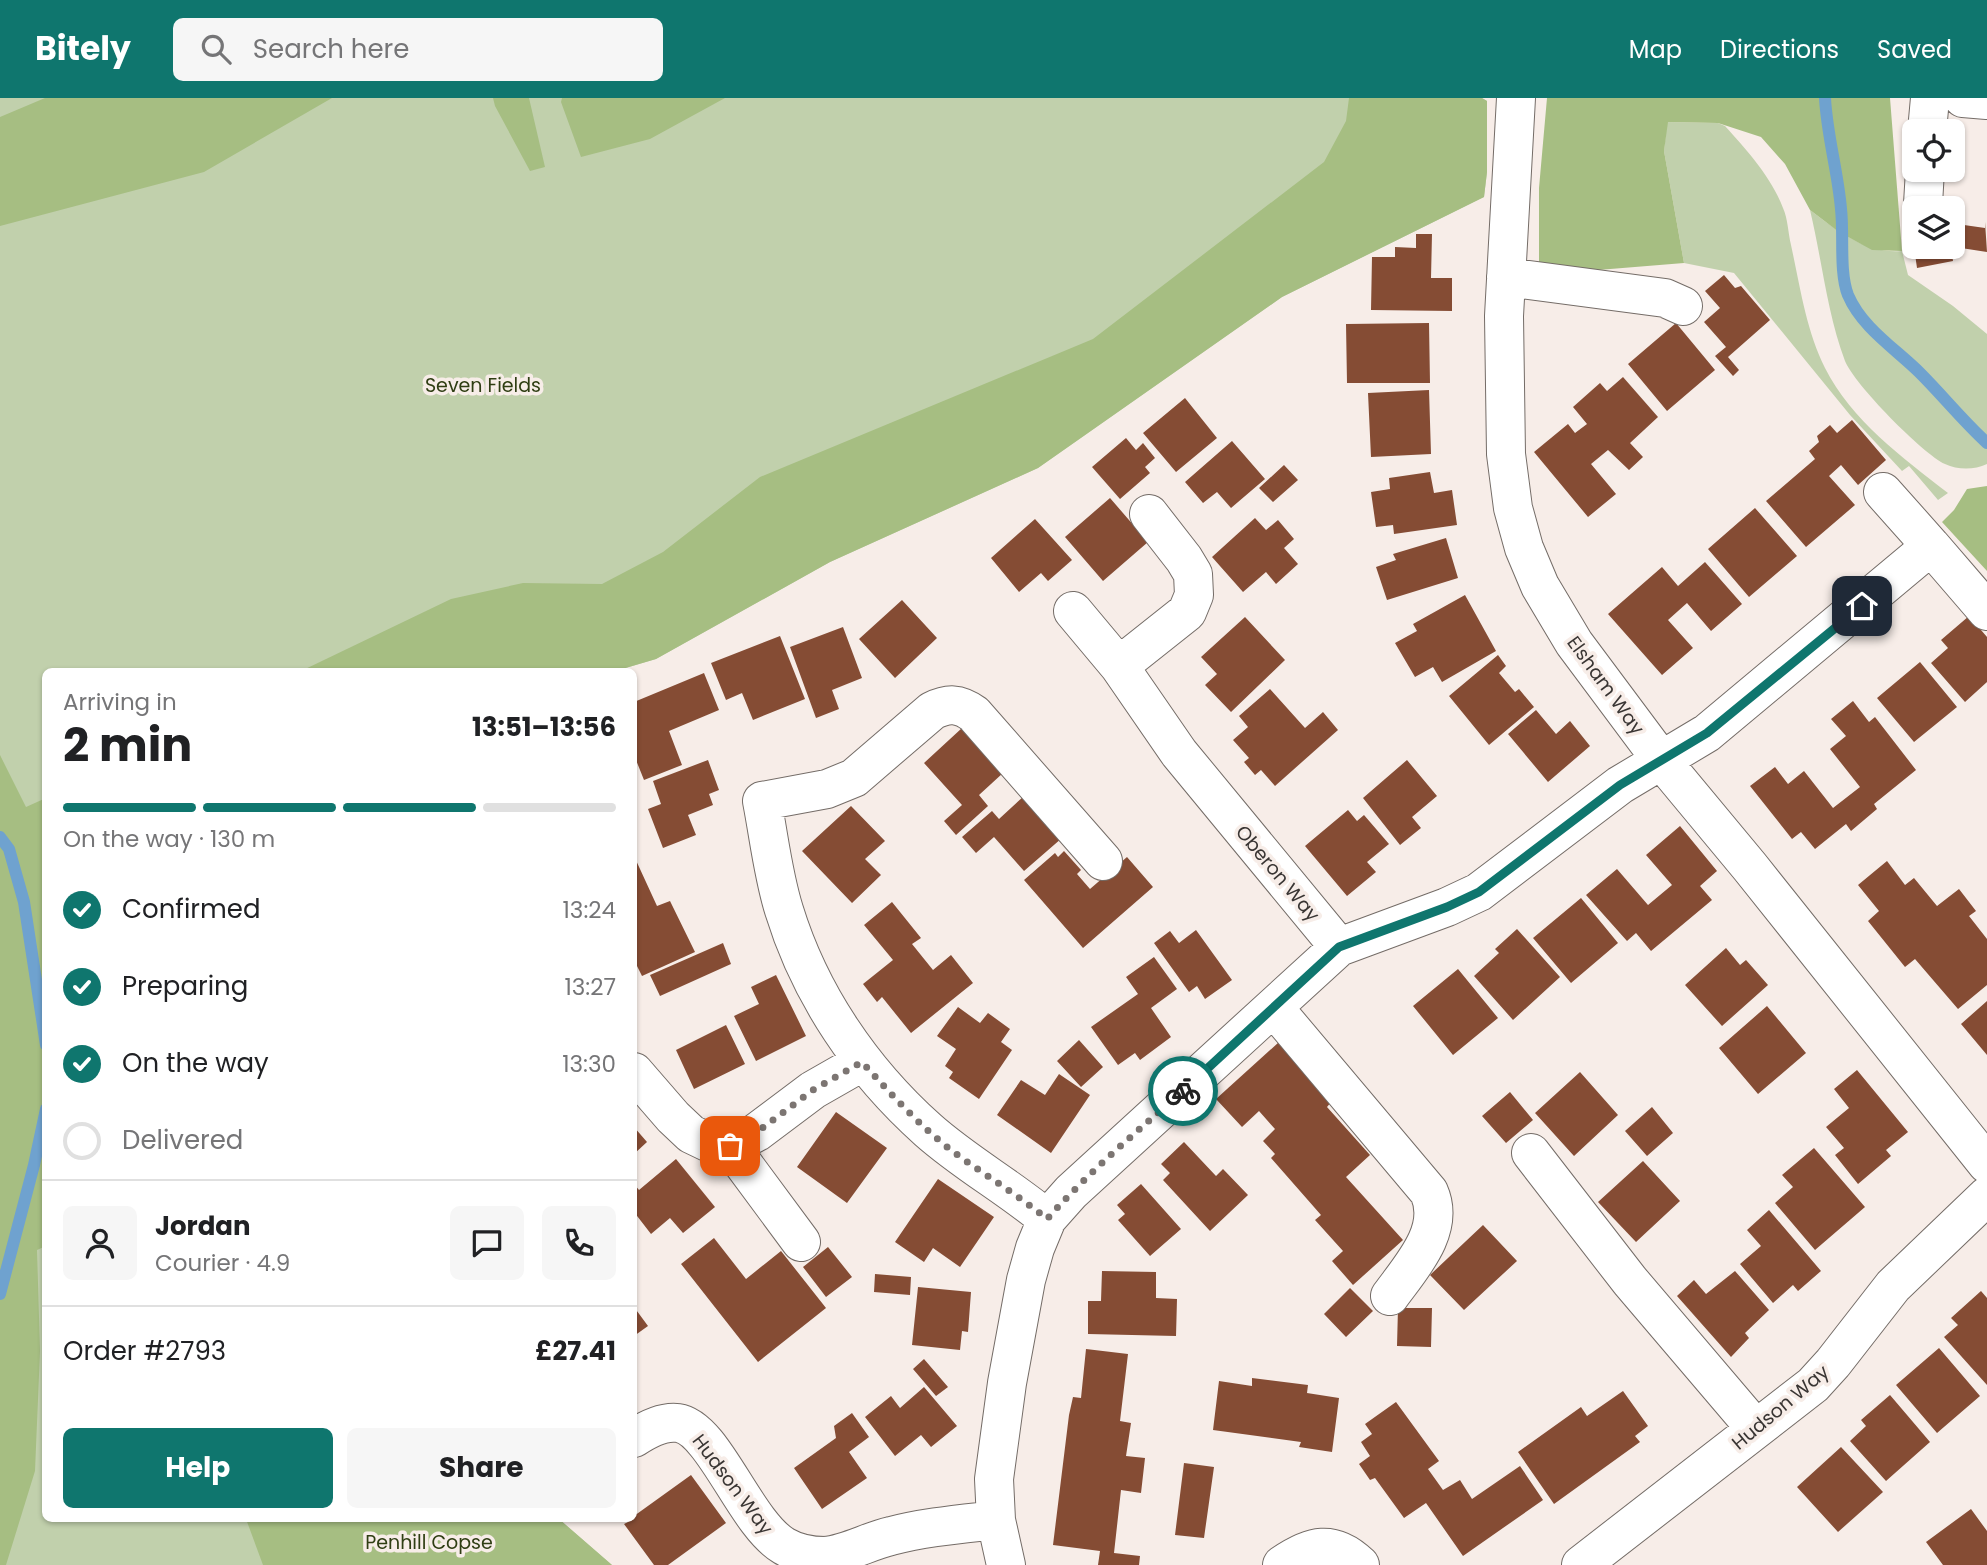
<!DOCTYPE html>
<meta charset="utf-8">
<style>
:root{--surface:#fff;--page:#f6f6f6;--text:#202124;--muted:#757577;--line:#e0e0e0;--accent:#0f766e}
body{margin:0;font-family:Poppins,sans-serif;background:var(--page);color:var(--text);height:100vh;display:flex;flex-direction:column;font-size:26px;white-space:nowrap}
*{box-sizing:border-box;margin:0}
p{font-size:23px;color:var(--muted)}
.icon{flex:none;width:38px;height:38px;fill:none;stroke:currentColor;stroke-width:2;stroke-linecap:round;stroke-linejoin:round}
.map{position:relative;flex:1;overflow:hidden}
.details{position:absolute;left:42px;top:570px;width:595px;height:854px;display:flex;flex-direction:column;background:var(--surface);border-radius:10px;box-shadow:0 2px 5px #0004}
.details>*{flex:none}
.fabs{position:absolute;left:1902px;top:21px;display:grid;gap:14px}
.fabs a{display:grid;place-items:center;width:63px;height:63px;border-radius:10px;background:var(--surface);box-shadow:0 2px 5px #0004;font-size:35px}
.pin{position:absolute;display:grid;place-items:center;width:60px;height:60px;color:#fff;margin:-30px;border-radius:14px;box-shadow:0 4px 10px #0006}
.courier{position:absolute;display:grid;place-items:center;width:70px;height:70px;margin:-35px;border:5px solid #0f766e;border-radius:50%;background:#fff;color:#222;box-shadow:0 2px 9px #0007}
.head em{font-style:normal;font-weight:700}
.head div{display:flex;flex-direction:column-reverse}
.head{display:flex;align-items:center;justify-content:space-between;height:119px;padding:0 21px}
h1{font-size:46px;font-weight:700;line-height:52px}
.bar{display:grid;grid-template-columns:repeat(4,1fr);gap:10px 7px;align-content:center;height:84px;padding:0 21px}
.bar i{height:9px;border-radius:5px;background:var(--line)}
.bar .current{background:var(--accent)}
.bar p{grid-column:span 4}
.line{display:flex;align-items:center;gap:18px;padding:0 21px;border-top:2px solid var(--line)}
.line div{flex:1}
.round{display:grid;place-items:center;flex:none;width:74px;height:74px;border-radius:10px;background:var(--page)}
ol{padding:0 21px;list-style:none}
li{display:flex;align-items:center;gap:21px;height:77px}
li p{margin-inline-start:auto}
li .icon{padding:7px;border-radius:50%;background:var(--accent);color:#fff;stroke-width:4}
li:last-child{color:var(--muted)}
li i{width:38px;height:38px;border:4px solid var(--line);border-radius:50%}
.action{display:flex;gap:14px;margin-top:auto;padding:14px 21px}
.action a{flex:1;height:80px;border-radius:10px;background:var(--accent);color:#fff;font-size:28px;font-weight:700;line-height:80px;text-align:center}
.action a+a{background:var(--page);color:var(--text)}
header{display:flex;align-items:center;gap:42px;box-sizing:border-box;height:98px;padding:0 35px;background:var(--accent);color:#fff}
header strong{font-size:33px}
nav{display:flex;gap:38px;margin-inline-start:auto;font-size:24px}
.search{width:490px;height:63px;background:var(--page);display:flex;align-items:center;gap:18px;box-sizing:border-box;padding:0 24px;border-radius:10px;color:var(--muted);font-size:26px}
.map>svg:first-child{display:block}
.green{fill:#c1d0ac}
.forest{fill:#a6be82}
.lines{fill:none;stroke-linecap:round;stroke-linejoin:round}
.stream{stroke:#6fa2cf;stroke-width:12}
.building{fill:#854c34}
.minor-casing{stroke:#746c67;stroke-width:40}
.minor{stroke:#fff;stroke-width:38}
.done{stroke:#7c7572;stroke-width:7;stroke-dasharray:0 12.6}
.route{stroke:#0f766e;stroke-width:9}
.labels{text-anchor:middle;stroke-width:7;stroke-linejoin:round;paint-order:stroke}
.park-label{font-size:19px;fill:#2f3e13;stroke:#f7ede8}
.street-label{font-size:19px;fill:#393533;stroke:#f7ede8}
</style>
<header>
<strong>Bitely</strong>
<div class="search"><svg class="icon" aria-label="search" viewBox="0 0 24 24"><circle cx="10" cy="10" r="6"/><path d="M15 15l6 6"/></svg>Search here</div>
<nav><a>Map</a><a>Directions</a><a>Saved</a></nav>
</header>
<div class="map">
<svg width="1987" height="1467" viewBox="0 0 1987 1467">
<rect width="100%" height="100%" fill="#f7ede8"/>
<path class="green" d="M 0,0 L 1482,0 L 1487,3 L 1487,74 L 1484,99 L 1282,199 L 1038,370 L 830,464 L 656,561 L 612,574 L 46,574 L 46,1421 L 559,1421 L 612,1467 L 0,1467 Z
M 1667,24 L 1718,25 L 1725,28 C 1746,51 1772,80 1783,110 C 1788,121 1788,135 1791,147 C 1800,188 1806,232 1825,270 C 1851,322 1903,360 1948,395 L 1938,402 L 1909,368 L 1902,373 L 1850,317 L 1734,175 L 1684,165 L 1664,53 Z
M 1810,112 C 1838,133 1866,156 1902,153 L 1908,177 L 1953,208 L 1987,236 L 1987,366 C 1974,372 1958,372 1945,366 C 1923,356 1854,286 1845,263 C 1827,215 1822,162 1810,112 Z"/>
<path class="forest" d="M 45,0 L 332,0 L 204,74 L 0,128 L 0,19 Z
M 493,0 L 529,0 L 545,69 L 530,73 L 495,8 Z
M 562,0 L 725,0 L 650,41 L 581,59 L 561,4 Z
M 1349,0 L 1482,0 L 1487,3 L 1487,74 L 1484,99 L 1282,199 L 1038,370 L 830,464 L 656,561 L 612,574 L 299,574 L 451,501 L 523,485 L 602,486 L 663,454 L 760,379 L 1093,241 L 1324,64 L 1346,23 Z
M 1547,0 L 1890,0 L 1902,153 L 1872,152 L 1839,134 L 1810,112 L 1785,66 L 1761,39 L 1718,25 L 1668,24 L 1664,53 L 1684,165 L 1598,172 L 1539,165 L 1539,90 Z
M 1987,388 L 1987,473 L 1942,424 L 1954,412 L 1967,391 Z
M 0,657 L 26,709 L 46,700 L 46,1148 L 37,1152 L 40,1253 L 35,1373 L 6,1467 L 0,1467 Z
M 246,1421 L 559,1421 L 612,1467 L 263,1467 Z"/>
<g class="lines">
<path class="stream" d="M 1825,0 C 1827,38 1838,74 1841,111 C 1844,136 1839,174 1848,197 C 1862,230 1896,251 1920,275 C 1943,298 1963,323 1987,345
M 0,739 L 9,751 L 24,804 L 46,947
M 0,1196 L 34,1067 L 46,1011"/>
</g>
<path class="building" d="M 1985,124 L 1987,154 L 1961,150 L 1964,127 L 1985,130 Z
M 1416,136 L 1432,136 L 1431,180 L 1452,180 L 1452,213 L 1371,212 L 1372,159 L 1395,159 L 1395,149 L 1416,150 Z
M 1914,149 L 1951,149 L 1953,163 L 1917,170 Z
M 1724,177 L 1735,190 L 1741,188 L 1770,222 L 1728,259 L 1739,272 L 1733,278 L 1715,258 L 1726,249 L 1704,224 L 1720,210 L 1705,193 Z
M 1429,225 L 1430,285 L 1347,285 L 1346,226 Z
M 1676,225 L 1715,272 L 1667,313 L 1628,266 Z
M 1623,279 L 1658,319 L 1630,345 L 1643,359 L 1629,372 L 1608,352 L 1591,366 L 1616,396 L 1588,419 L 1534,354 L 1568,326 L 1575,335 L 1587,326 L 1573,309 L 1600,285 L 1607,293 Z
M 1429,292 L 1431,356 L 1371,359 L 1368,295 Z
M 1185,300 L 1217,340 L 1176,374 L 1143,335 Z
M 1852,322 L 1886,362 L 1858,387 L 1841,367 L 1829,378 L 1855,407 L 1806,449 L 1766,403 L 1815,361 L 1809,353 L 1819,344 L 1817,338 L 1830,327 L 1837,335 Z
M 1126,340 L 1136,352 L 1143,345 L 1155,360 L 1145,369 L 1150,375 L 1120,401 L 1092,369 Z
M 1232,343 L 1265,381 L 1231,410 L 1217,394 L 1203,405 L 1185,384 Z
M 1284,367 L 1298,382 L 1273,404 L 1259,390 Z
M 1430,374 L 1434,395 L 1452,392 L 1457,427 L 1394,436 L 1393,427 L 1376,429 L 1371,394 L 1390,391 L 1389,380 Z
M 1110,400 L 1148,444 L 1103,483 L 1065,439 Z
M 1755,410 L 1797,458 L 1749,499 L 1708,451 Z
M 1255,420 L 1266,432 L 1278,422 L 1294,441 L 1284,450 L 1298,466 L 1276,486 L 1266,474 L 1243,494 L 1212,459 Z
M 1035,421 L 1072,462 L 1048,483 L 1041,475 L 1019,494 L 991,460 Z
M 1446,440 L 1458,480 L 1387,502 L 1376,469 L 1396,462 L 1393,456 Z
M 1705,464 L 1742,506 L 1711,533 L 1687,505 L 1668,522 L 1693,550 L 1662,577 L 1608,516 L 1662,469 L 1678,488 Z
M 1465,497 L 1496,553 L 1442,584 L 1433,569 L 1415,579 L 1395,545 L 1417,533 L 1413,526 Z
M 902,502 L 937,540 L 895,580 L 859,541 Z
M 1969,518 L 1987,539 L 1987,584 L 1965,604 L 1931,565 L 1948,550 L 1941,542 Z
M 1245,519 L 1285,562 L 1231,614 L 1205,587 L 1217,576 L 1201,559 Z
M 843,529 L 862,580 L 832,592 L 839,611 L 816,620 L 790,549 Z
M 780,538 L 805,601 L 753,622 L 742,595 L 726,602 L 711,565 Z
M 1498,557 L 1506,568 L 1499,575 L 1515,594 L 1519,591 L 1534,609 L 1489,647 L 1449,598 Z
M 1920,564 L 1957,609 L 1914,644 L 1877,600 Z
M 704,575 L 719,612 L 669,633 L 682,667 L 644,682 L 634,657 L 634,604 Z
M 1270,591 L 1305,630 L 1323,614 L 1338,632 L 1275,688 L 1261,672 L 1255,677 L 1244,664 L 1249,660 L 1233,642 L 1248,629 L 1239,618 Z
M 1853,603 L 1869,624 L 1875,619 L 1916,672 L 1874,706 L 1877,711 L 1851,733 L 1846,726 L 1815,751 L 1801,734 L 1792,741 L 1750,688 L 1775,669 L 1788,686 L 1804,673 L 1833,710 L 1860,689 L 1830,651 L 1846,638 L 1831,621 Z
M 1536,612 L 1556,636 L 1570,623 L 1590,648 L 1548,684 L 1508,636 Z
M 962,630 L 1003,675 L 979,697 L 988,708 L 956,737 L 944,723 L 962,707 L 924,665 Z
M 708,662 L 719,692 L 709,696 L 713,707 L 688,717 L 696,737 L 663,750 L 648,711 L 661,706 L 653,683 Z
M 1407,662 L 1437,698 L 1412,719 L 1421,730 L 1400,747 L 1363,700 Z
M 1024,698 L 1062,740 L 1024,773 L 994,739 L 976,755 L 962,739 L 992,713 L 999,721 Z
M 851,708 L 885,743 L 865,761 L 881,777 L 852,805 L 802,753 Z
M 1348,712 L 1357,723 L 1364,717 L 1389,746 L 1367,764 L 1376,774 L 1347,798 L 1305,748 Z
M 1680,728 L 1717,773 L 1700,788 L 1712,802 L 1651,853 L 1636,835 L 1627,843 L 1586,797 L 1617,771 L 1648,807 L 1672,787 L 1646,757 Z
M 1064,753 L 1081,772 L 1077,776 L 1090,791 L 1127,759 L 1153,789 L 1083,850 L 1024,782 L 1055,755 L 1058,759 Z
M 634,758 L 657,808 L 670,803 L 695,854 L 642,878 L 634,862 Z
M 1887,763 L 1905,787 L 1914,780 L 1937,808 L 1959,791 L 1976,813 L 1969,818 L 1987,841 L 1987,887 L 1958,911 L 1915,861 L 1905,869 L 1868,823 L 1879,813 L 1858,787 Z
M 1581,800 L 1618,845 L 1571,885 L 1533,840 Z
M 892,804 L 921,840 L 912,846 L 933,872 L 951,857 L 973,885 L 911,935 L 882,899 L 877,904 L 863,886 L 893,862 L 864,827 Z
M 1517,831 L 1560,879 L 1513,922 L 1474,878 L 1499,855 L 1495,851 Z
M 1196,832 L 1232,882 L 1205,901 L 1197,888 L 1189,894 L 1154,845 L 1170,833 L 1179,845 Z
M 723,845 L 731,866 L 660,898 L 650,877 Z
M 1726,850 L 1740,867 L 1746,862 L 1768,887 L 1722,928 L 1685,887 Z
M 1154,859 L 1177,891 L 1151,910 L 1171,939 L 1140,962 L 1135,955 L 1118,967 L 1091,929 L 1138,896 L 1126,879 Z
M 1458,871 L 1498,920 L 1453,957 L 1413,908 Z
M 776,877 L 806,938 L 756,963 L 734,918 L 759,906 L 751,889 Z
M 1987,903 L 1987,957 L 1961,926 Z
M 1767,908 L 1806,955 L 1758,996 L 1719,950 Z
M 958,909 L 980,925 L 988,915 L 1010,931 L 1001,944 L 1012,952 L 979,1001 L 949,980 L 953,974 L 945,968 L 956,951 L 937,938 Z
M 726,927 L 745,966 L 694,991 L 676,952 Z
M 1079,942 L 1103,969 L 1081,989 L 1057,963 Z
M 1279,944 L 1332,1003 L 1327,1009 L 1370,1057 L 1346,1079 L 1403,1142 L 1353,1187 L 1332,1163 L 1343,1153 L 1315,1122 L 1321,1117 L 1271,1060 L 1275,1056 L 1263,1043 L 1275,1031 L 1259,1013 L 1242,1029 L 1216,1001 Z
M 1857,972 L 1908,1034 L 1886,1052 L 1891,1058 L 1858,1086 L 1835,1057 L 1844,1050 L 1826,1029 L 1849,1010 L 1834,991 Z
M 1580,974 L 1618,1017 L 1574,1058 L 1535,1015 Z
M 1059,976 L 1090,997 L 1051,1055 L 997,1017 L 1021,982 L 1045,997 Z
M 1510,994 L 1533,1022 L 1506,1045 L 1482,1018 Z
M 1652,1009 L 1673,1035 L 1647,1058 L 1625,1033 Z
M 836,1014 L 887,1050 L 847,1105 L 797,1069 Z
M 634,1029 L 647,1044 L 634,1056 Z
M 1184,1044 L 1216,1078 L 1223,1071 L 1248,1097 L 1210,1133 L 1163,1082 L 1170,1075 L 1161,1066 Z
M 1814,1050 L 1865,1109 L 1815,1152 L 1775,1105 L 1793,1089 L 1782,1077 Z
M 676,1061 L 715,1109 L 683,1135 L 670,1120 L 651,1136 L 634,1114 L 634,1086 L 639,1092 Z
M 1643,1063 L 1680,1103 L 1636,1144 L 1598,1104 Z
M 938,1081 L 994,1119 L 960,1169 L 933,1150 L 924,1164 L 895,1144 Z
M 1141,1086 L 1181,1131 L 1150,1158 L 1118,1122 L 1125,1116 L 1117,1107 Z
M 1769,1112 L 1821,1173 L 1798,1193 L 1793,1187 L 1773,1205 L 1740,1166 L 1761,1148 L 1747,1132 Z
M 1483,1127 L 1517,1163 L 1464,1212 L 1430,1177 Z
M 714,1140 L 746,1181 L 781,1153 L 826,1210 L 758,1264 L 681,1166 Z
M 828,1149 L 852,1179 L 826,1199 L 803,1169 Z
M 1102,1173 L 1156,1174 L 1156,1200 L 1177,1201 L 1176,1238 L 1088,1236 L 1088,1203 L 1101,1203 Z
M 1735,1173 L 1769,1212 L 1745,1235 L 1749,1240 L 1731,1259 L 1677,1198 L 1694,1182 L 1706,1196 Z
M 875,1176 L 911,1179 L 910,1197 L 874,1194 Z
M 918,1189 L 971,1194 L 968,1234 L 962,1233 L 960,1252 L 912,1247 Z
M 1350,1190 L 1373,1213 L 1346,1239 L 1324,1216 Z
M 1981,1193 L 1987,1200 L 1987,1287 L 1944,1239 L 1958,1227 L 1951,1220 Z
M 634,1209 L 648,1228 L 634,1238 Z
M 1398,1210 L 1432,1210 L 1431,1249 L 1397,1248 Z
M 1939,1250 L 1980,1298 L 1937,1335 L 1896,1287 Z
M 1086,1251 L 1128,1256 L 1120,1323 L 1131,1325 L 1126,1358 L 1145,1360 L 1141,1395 L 1121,1392 L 1114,1455 L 1140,1458 L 1139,1467 L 1098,1467 L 1100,1453 L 1053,1447 L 1069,1317 L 1073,1299 L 1081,1300 Z
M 924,1261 L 948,1289 L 936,1298 L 913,1271 Z
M 1252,1280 L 1308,1287 L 1307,1295 L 1339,1300 L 1332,1354 L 1299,1349 L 1301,1344 L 1213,1332 L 1219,1283 L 1252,1288 Z
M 924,1289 L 957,1328 L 931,1349 L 921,1337 L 895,1358 L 865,1319 L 891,1298 L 900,1310 Z
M 1623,1293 L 1648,1328 L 1635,1338 L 1640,1344 L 1554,1406 L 1518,1354 L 1581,1309 L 1587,1318 Z
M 1890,1297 L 1930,1344 L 1886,1383 L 1850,1343 L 1866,1328 L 1861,1322 Z
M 1396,1304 L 1439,1363 L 1428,1371 L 1443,1392 L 1460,1382 L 1472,1401 L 1520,1368 L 1543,1402 L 1463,1458 L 1426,1405 L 1404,1420 L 1375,1380 L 1370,1382 L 1359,1366 L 1370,1358 L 1361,1344 L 1372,1336 L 1365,1326 Z
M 852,1315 L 869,1339 L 849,1354 L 867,1380 L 822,1411 L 794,1370 L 836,1340 L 834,1328 Z
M 1841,1349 L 1883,1394 L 1838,1434 L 1797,1389 Z
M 1184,1365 L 1214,1369 L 1204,1440 L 1175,1437 Z
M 691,1377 L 726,1425 L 668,1467 L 654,1467 L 624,1426 L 634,1421 L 634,1418 Z
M 1971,1411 L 1987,1433 L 1987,1467 L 1943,1467 L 1926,1444 Z"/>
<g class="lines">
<defs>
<path id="minor" d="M 1516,0 L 1504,218 L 1506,356 L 1513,410 L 1524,450 L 1540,488 L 1574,545 L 1662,663 L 1750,769 L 1987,1066
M 1963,0 L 1987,2
M 1927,33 L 1930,0
M 1923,106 L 1925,72
M 1506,179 L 1665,200 L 1683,208
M 1883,394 L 1931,448
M 1073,513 L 1119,568 L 1187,514 L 1194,497 L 1193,476 L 1184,461 L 1149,416
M 1119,568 L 1179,655 L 1339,849
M 1274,910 L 1429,1094 C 1446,1132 1411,1169 1390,1198
M 634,974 L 673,1019 L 691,1036 L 716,1048 L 730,1048 L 757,1034 L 813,992 L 862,964
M 730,1048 L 801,1144
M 1531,1055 L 1630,1183 L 1756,1331
M 1047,1121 C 1009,1089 965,1065 928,1032 C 862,973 810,897 784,812 C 773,777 769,739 762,703 L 827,691 L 854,680 L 932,613 C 948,605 959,605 974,616 L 1103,763
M 634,1340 C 646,1332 663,1323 678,1325 C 714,1330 745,1425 784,1448 C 796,1455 811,1458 825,1458 C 847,1456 869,1443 891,1438 C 925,1429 961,1426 996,1422
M 1006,1467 L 996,1422 L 994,1381 L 1007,1285 L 1026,1182 L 1035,1150 L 1047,1121 L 1071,1094 L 1339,849 L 1447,809 L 1479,794 L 1620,687 L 1707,635 L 1931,448 L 1987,513
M 1282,1467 C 1311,1447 1333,1441 1360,1467
M 1581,1467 L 1813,1287 L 1833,1265 L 1893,1188 L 1987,1098"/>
</defs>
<use href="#minor" class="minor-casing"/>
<use href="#minor" class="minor"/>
</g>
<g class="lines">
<path class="done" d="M 730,1048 L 757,1034 L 813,992 L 862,964 C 892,997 922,1031 959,1058 C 988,1079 1019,1098 1047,1121 C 1089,1074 1136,1034 1183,993"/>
<path class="route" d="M 1183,993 L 1339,849 L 1447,809 L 1479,794 L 1620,687 L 1707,635 L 1862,508"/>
</g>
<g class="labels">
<g class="park-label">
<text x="483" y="294">Seven Fields</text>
<text x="429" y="1451">Penhill Copse</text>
</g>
<g class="street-label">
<text transform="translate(1606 587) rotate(54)" y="7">Elsham Way</text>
<text transform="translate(1278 775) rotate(50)" y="7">Oberon Way</text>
<text transform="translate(1780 1309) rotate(-40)" y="7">Hudson Way</text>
<text transform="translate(733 1386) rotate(53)" y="7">Hudson Way</text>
</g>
</g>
</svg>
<div class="fabs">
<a><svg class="icon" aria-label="locate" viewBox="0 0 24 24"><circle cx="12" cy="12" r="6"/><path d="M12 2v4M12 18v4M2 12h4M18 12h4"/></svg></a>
<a><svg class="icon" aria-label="layers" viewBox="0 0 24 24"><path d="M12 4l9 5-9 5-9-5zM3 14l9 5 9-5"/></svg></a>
</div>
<div class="pin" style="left:730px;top:1048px;background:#ea580c"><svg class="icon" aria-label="bag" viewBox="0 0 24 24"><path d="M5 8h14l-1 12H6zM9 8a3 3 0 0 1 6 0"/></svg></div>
<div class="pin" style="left:1862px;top:508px;background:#1f2937"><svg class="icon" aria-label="home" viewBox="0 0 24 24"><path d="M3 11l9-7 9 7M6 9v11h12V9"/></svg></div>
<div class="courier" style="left:1183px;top:993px"><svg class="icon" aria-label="bike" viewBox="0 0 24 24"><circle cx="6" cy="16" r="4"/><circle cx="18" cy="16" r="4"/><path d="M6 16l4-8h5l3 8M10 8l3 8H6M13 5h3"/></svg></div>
<section class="details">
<div class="head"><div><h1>2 min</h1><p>Arriving in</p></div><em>13:51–13:56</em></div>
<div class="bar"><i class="current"></i><i class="current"></i><i class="current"></i><i></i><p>On the way · 130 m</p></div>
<ol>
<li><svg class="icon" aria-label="check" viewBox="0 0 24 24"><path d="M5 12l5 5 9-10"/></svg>Confirmed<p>13:24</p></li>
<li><svg class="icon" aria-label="check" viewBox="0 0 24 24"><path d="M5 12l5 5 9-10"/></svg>Preparing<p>13:27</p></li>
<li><svg class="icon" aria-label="check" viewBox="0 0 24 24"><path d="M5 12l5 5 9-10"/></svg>On the way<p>13:30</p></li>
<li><i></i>Delivered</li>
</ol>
<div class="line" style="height:126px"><a class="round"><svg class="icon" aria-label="person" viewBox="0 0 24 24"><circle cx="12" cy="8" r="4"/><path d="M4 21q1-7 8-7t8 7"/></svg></a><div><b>Jordan</b><p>Courier · 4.9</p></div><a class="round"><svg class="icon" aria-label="chat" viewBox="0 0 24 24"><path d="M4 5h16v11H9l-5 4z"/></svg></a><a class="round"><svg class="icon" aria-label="phone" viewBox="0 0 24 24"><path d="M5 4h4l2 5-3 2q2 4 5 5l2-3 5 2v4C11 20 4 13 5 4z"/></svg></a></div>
<div class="line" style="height:91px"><div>Order #2793</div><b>£27.41</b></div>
<div class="action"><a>Help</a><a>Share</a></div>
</section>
</div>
